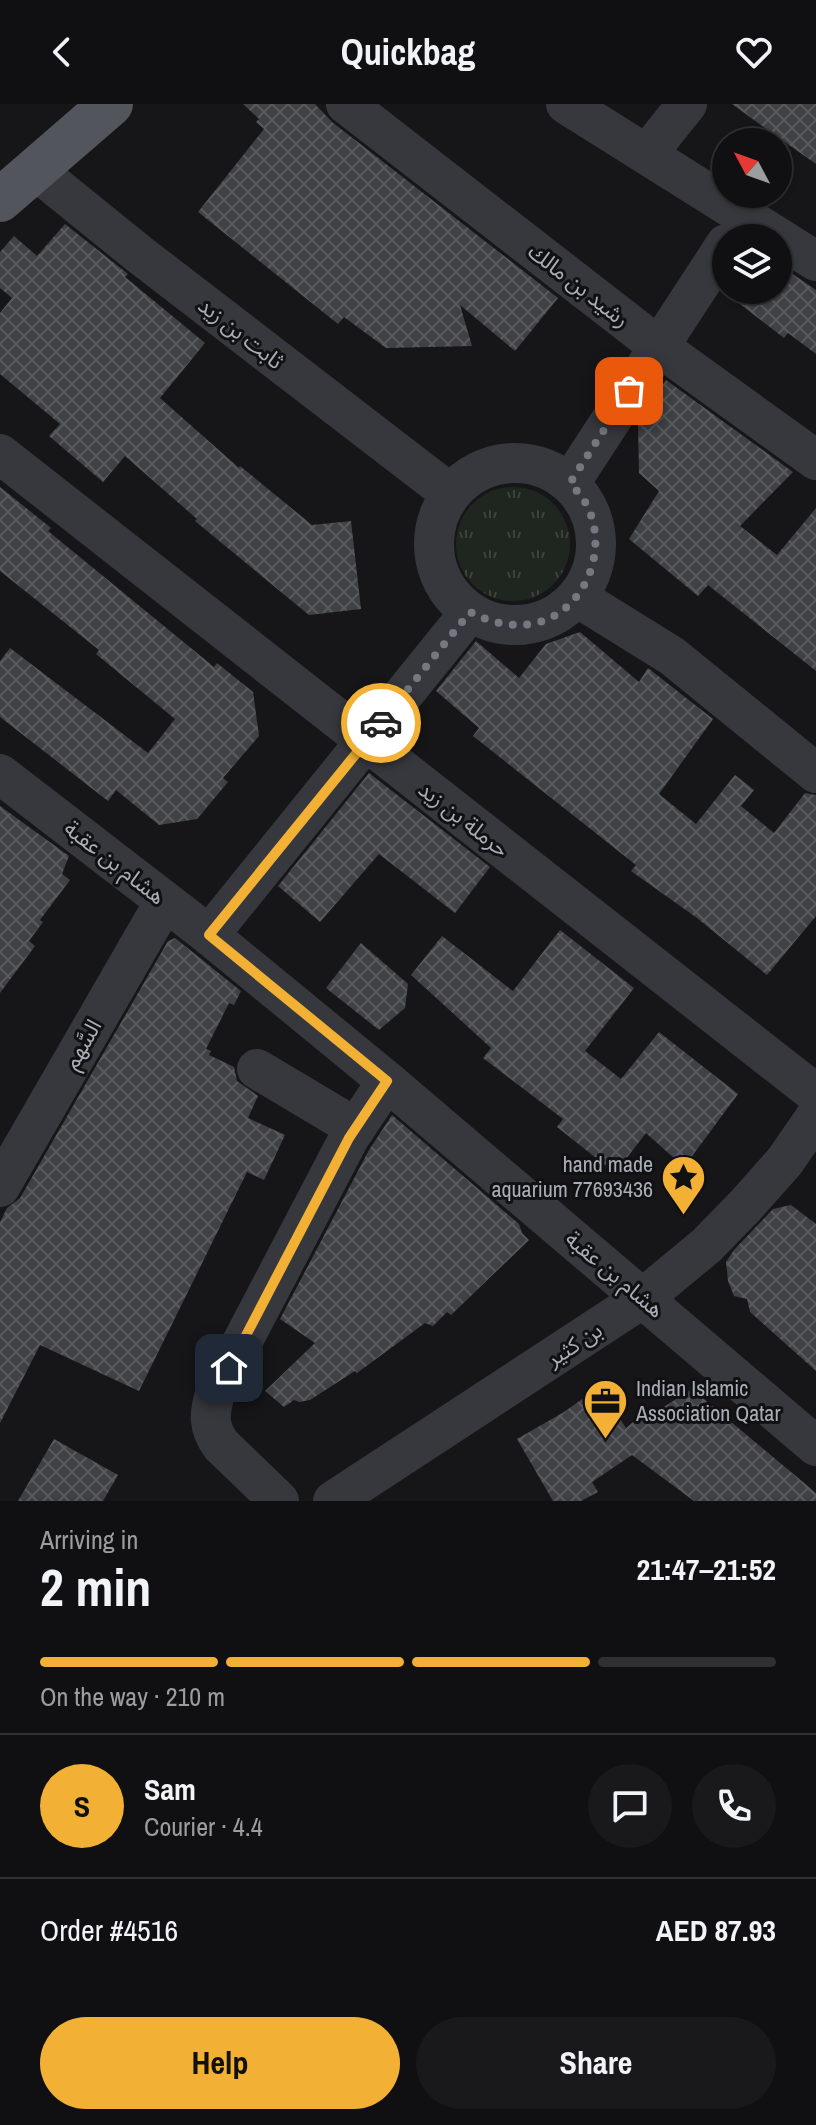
<!DOCTYPE html>
<meta charset="utf-8">
<style>
:root{--surface:#101012;--page:#19191b;--text:#f1f3f6;--muted:#9c9d9f;--line:#303032;--accent:#f2b134}
body{margin:0;font-family:"Archivo Narrow","Noto Sans Arabic",sans-serif;background:var(--page);color:var(--text);height:100vh;display:flex;flex-direction:column;font-size:30px;white-space:nowrap}
*{box-sizing:border-box;margin:0}
p{font-size:26px;color:var(--muted)}
.icon{flex:none;width:44px;height:44px;fill:none;stroke:currentColor;stroke-width:2;stroke-linecap:round;stroke-linejoin:round}
.map{position:relative;height:1397px;overflow:hidden}
.details{display:flex;flex-direction:column;background:var(--surface);flex:1}
.details>*{flex:none}
.needle{width:52px;rotate:311deg}
.buttons{position:absolute;left:712px;top:24px;display:grid;gap:16px}
.buttons a{display:grid;place-items:center;width:80px;height:80px;border-radius:50%;background:var(--surface);box-shadow:0 2px 6px #0004,0 0 0 2px var(--line);font-size:40px}
.pin{position:absolute;display:grid;place-items:center;width:68px;height:68px;color:#fff;margin:-34px;border-radius:16px;box-shadow:0 4px 12px #0006}
.courier{position:absolute;display:grid;place-items:center;width:80px;height:80px;margin:-40px;border:6px solid #f2b134;border-radius:50%;background:#fff;color:#222;box-shadow:0 2px 10px #0007}
.summary em{font-style:normal;font-weight:700}
.summary div{display:flex;flex-direction:column-reverse}
.summary{display:flex;align-items:center;justify-content:space-between;height:136px;padding:0 40px}
h1{font-size:52px;font-weight:700;line-height:60px}
.bar{display:grid;grid-template-columns:repeat(4,1fr);gap:12px 8px;align-content:center;height:96px;padding:0 40px}
.bar i{height:10px;border-radius:6px;background:var(--line)}
.bar .active{background:var(--accent)}
.bar p{grid-column:span 4}
.line{display:flex;align-items:center;gap:20px;padding:0 40px;border-top:2px solid var(--line)}
.line div{flex:1}
.round{display:grid;place-items:center;flex:none;width:84px;height:84px;border-radius:42px;background:var(--page)}
.cta{display:flex;gap:16px;margin-top:auto;padding:16px 40px}
.cta a{flex:1;height:92px;border-radius:48px;background:var(--accent);color:#111;font-size:32px;font-weight:700;line-height:92px;text-align:center}
.cta a+a{background:var(--page);color:var(--text)}
header{display:flex;justify-content:space-between;align-items:center;height:104px;padding:0 40px;background:var(--surface);font-size:36px;font-weight:700}
.map>svg:first-child{display:block}
.grass{fill:url(#grass-tufts)}
.building{fill:url(#building-cross-hatch)}
.lines{fill:none;stroke-linecap:round;stroke-linejoin:round}
.minor{stroke:#37383d;stroke-width:40}
.major{stroke:#53555c;stroke-width:44}
.done{stroke:#757880;stroke-width:8;stroke-dasharray:0 14.4}
.route{stroke:#f2b134;stroke-width:10}
.labels{text-anchor:middle;stroke-width:6;stroke-linejoin:round;paint-order:stroke}
.street-label{font-size:22px;fill:#a8adb8;stroke:#111113}
.poi-label{font-size:22px;fill:#a8adb8;stroke:#111113;text-anchor:end}
</style>
<header><svg class="icon" aria-label="back" viewBox="0 0 24 24"><path d="M15 5l-7 7 7 7"/></svg>Quickbag<svg class="icon" aria-label="heart" viewBox="0 0 24 24"><path d="M12 20l-8-8c-3-5 5-10 8-4 3-6 11-1 8 4z"/></svg></header>
<div class="map">
<svg width="816" height="1397" viewBox="0 0 816 1397">
<defs>
<pattern id="grass-tufts" width="24" height="20" patternUnits="userSpaceOnUse" patternTransform="scale(2)"><rect width="24" height="20" fill="#1e261f"/><path d="M3 7l-1-3M5 7V3M7 7l1-3M15 17l-1-3M17 17v-4M19 17l1-3" fill="none" stroke="#3c433d"/></pattern>
<pattern id="building-cross-hatch" width="8" height="8" patternUnits="userSpaceOnUse" patternTransform="scale(2)"><rect width="8" height="8" fill="#404145"/><path d="M0 0l8 8M0 8l8-8" fill="none" stroke="#595a5e"/></pattern>
</defs>
<rect width="100%" height="100%" fill="#161618"/>
<path class="grass" d="M456 440a57 57 0 1 1 114 0a57 57 0 1 1-114 0Z"/>
<path class="building" d="M 243,0 L 315,0 L 332,18 L 558,194 L 515,247 L 460,201 L 472,242 L 386,244 L 344,213 L 338,220 L 198,108 L 264,25 L 256,18 L 259,15 Z
M 732,0 L 816,0 L 816,60 L 779,34 Z
M 65,120 L 128,170 L 125,173 L 205,239 L 160,294 L 239,364 L 240,362 L 312,421 L 351,417 L 361,505 L 309,511 L 195,417 L 197,415 L 125,352 L 103,378 L 49,332 L 60,320 L 0,270 L 0,209 L 12,194 L 0,184 L 0,148 L 14,132 L 37,152 Z
M 778,160 L 816,186 L 816,250 L 788,229 L 784,234 L 723,187 L 778,186 Z
M 666,276 L 793,368 L 740,422 L 777,451 L 816,404 L 816,567 L 708,481 L 698,492 L 629,435 L 659,387 L 639,369 L 638,317 Z
M 0,383 L 51,424 L 48,427 L 214,563 L 217,559 L 253,588 L 259,632 L 223,674 L 228,678 L 197,715 L 159,721 L 116,686 L 108,697 L 0,613 L 0,557 L 10,544 L 148,649 L 175,615 L 96,550 L 99,546 L 0,467 Z
M 580,528 L 639,578 L 648,564 L 713,615 L 659,690 L 696,720 L 735,671 L 754,686 L 741,702 L 774,729 L 805,689 L 816,691 L 816,812 L 767,871 L 697,814 L 631,767 L 636,761 L 473,632 L 479,624 L 436,587 L 476,537 L 519,574 L 546,540 Z
M 369,669 L 490,763 L 455,809 L 379,750 L 320,818 L 278,782 Z
M 0,702 L 69,752 L 62,770 L 70,776 L 40,816 L 43,818 L 29,837 L 35,842 L 0,889 Z
M 560,826 L 634,884 L 585,947 L 621,975 L 659,928 L 738,990 L 684,1063 L 646,1029 L 615,1069 L 557,1023 L 563,1015 L 483,954 L 491,944 L 411,871 L 442,832 L 513,887 Z
M 175,834 L 241,887 L 234,901 L 229,899 L 206,945 L 211,947 L 209,951 L 234,963 L 237,977 L 258,992 L 248,1014 L 285,1031 L 264,1076 L 247,1068 L 139,1287 L 40,1241 L 0,1319 L 0,1118 L 7,1104 L 20,1094 L 168,837 Z
M 361,839 L 408,880 L 405,904 L 379,926 L 326,884 Z
M 392,1011 L 519,1120 L 522,1129 L 529,1136 L 451,1211 L 447,1208 L 433,1222 L 425,1219 L 357,1269 L 355,1267 L 310,1296 L 299,1298 L 294,1296 L 284,1303 L 265,1287 L 315,1239 L 280,1215 L 369,1046 Z
M 791,1101 L 816,1120 L 816,1267 L 750,1208 L 747,1195 L 734,1192 L 728,1177 L 726,1158 L 734,1146 L 773,1105 Z
M 599,1283 L 626,1324 L 647,1306 L 659,1306 L 692,1285 L 816,1389 L 816,1397 L 694,1397 L 632,1351 L 592,1378 L 598,1388 L 581,1397 L 553,1397 L 517,1335 L 564,1308 Z
M 54,1335 L 118,1371 L 103,1397 L 18,1397 Z"/>
<g class="lines">
<path class="minor" d="M 346,0 L 658,242 L 816,356
M 566,0 L 816,157
M 647,50 L 687,0
M 34,65 L 139,150 L 451,390
M 0,350 L 816,990
M434 440a81 81 0 1 1 162 0a81 81 0 1 1-162 0Z
M 570,379 L 726,140
M 577,493 L 672,552 L 816,669
M 0,670 L 209,831 L 387,977 L 816,1342
M 209,831 L 470,508
M 257,965 L 356,1024
M 0,1083 L 165,797
M 279,1397 L 221,1341 C 208,1323 209,1310 215,1290 L 349,1034 L 387,977
M 333,1397 L 643,1194 L 706,1142 L 746,1101 L 785,1057 L 816,1012"/>
<path class="major" d="M 0,96 L 111,0"/>
</g>
<g class="lines">
<path class="done" d="M 381,619 L 470,508 C 492,519 512,524 536,519 C 586,507 611,443 585,398 C 581,391 575,385 570,379 L 629,287"/>
<path class="route" d="M 229,1264 L 349,1034 L 387,977 L 209,831 L 381,619"/>
</g>
<defs>
<symbol id="sight-pin" viewBox="-11 -11 22 30"><path d="M0 17L-7.5 6A9.5 9.5 0 1 1 7.5 6Z" fill="#f2b134" stroke="#111113"/><path d="M0-6L1.8-2.2L6-1.7L2.9 1.2L3.7 5.4L0 3.3L-3.7 5.4L-2.9 1.2L-6-1.7L-1.8-2.2Z" fill="#111"/></symbol>
<symbol id="office-pin" viewBox="-11 -11 22 30"><path d="M0 17L-7.5 6A9.5 9.5 0 1 1 7.5 6Z" fill="#f2b134" stroke="#111113"/><path d="M-6-3h4V-5.5h4V-3h4V5H-6ZM-1-4.5V-3h2v-1.5ZM-6 0V1H6V0Z" fill="#111"/></symbol>
</defs>
<g fill-rule="evenodd">
<use href="#sight-pin" x="658" y="1048" width="51" height="69"/>
<use href="#office-pin" x="580" y="1272" width="51" height="69"/>
</g>
<g class="labels">
<g class="street-label">
<text transform="translate(579 181) rotate(38)" y="8">رشيد بن مالك</text>
<text transform="translate(241 229) rotate(38)" y="8">ثابت بن زيد</text>
<text transform="translate(464 715) rotate(38)" y="8">حرملة بن زيد</text>
<text transform="translate(115 758) rotate(38)" y="8">هشام بن عقبة</text>
<text transform="translate(82 940) rotate(-60)" y="8">السَّهم</text>
<text transform="translate(615 1170) rotate(40)" y="8">هشام بن عقبة</text>
<text transform="translate(574 1240) rotate(-33)" y="8">بن كثير</text>
</g>
<g class="poi-label">
<text x="653" y="1068">hand made<tspan x="653" dy="25">aquarium 77693436</tspan></text>
<text x="636" y="1292" text-anchor="start">Indian Islamic<tspan x="636" dy="25">Association Qatar</tspan></text>
</g>
</g>
</svg>
<div class="buttons">
<a><svg class="needle" viewBox="-14 -14 28 28"><path d="M0-13l5 13h-10z" fill="#e53935"/><path d="M0 13l5-13h-10z" fill="#9c9d9f"/></svg></a>
<a><svg class="icon" aria-label="layers" viewBox="0 0 24 24"><path d="M12 4l9 5-9 5-9-5zM3 14l9 5 9-5"/></svg></a>
</div>
<div class="pin" style="left:629px;top:287px;background:#ea580c"><svg class="icon" aria-label="bag" viewBox="0 0 24 24"><path d="M5 8h14l-1 12H6zM9 8a3 3 0 0 1 6 0"/></svg></div>
<div class="pin" style="left:229px;top:1264px;background:#1f2937"><svg class="icon" aria-label="home" viewBox="0 0 24 24"><path d="M3 11l9-7 9 7M6 9v11h12V9"/></svg></div>
<div class="courier" style="left:381px;top:619px"><svg class="icon" aria-label="car" viewBox="0 0 24 24"><path d="M5 17H2v-5l4-1 3-4h7l3 4 3 1v5h-3M9 17h6M6 11h13"/><circle cx="7" cy="17" r="2"/><circle cx="17" cy="17" r="2"/></svg></div>
</div>
<section class="details">
<div class="summary"><div><h1>2 min</h1><p>Arriving in</p></div><em>21:47–21:52</em></div>
<div class="bar"><i class="active"></i><i class="active"></i><i class="active"></i><i></i><p>On the way · 210 m</p></div>
<div class="line" style="height:144px"><b class="round" style="background:var(--accent);color:#111">S</b><div><b>Sam</b><p>Courier · 4.4</p></div><a class="round"><svg class="icon" aria-label="chat" viewBox="0 0 24 24"><path d="M4 5h16v11H9l-5 4z"/></svg></a><a class="round"><svg class="icon" aria-label="phone" viewBox="0 0 24 24"><path d="M5 4h4l2 5-3 2q2 4 5 5l2-3 5 2v4C11 20 4 13 5 4z"/></svg></a></div>
<div class="line" style="height:104px"><div>Order #4516</div><b>AED 87.93</b></div>
<div class="cta"><a>Help</a><a>Share</a></div>
</section>
